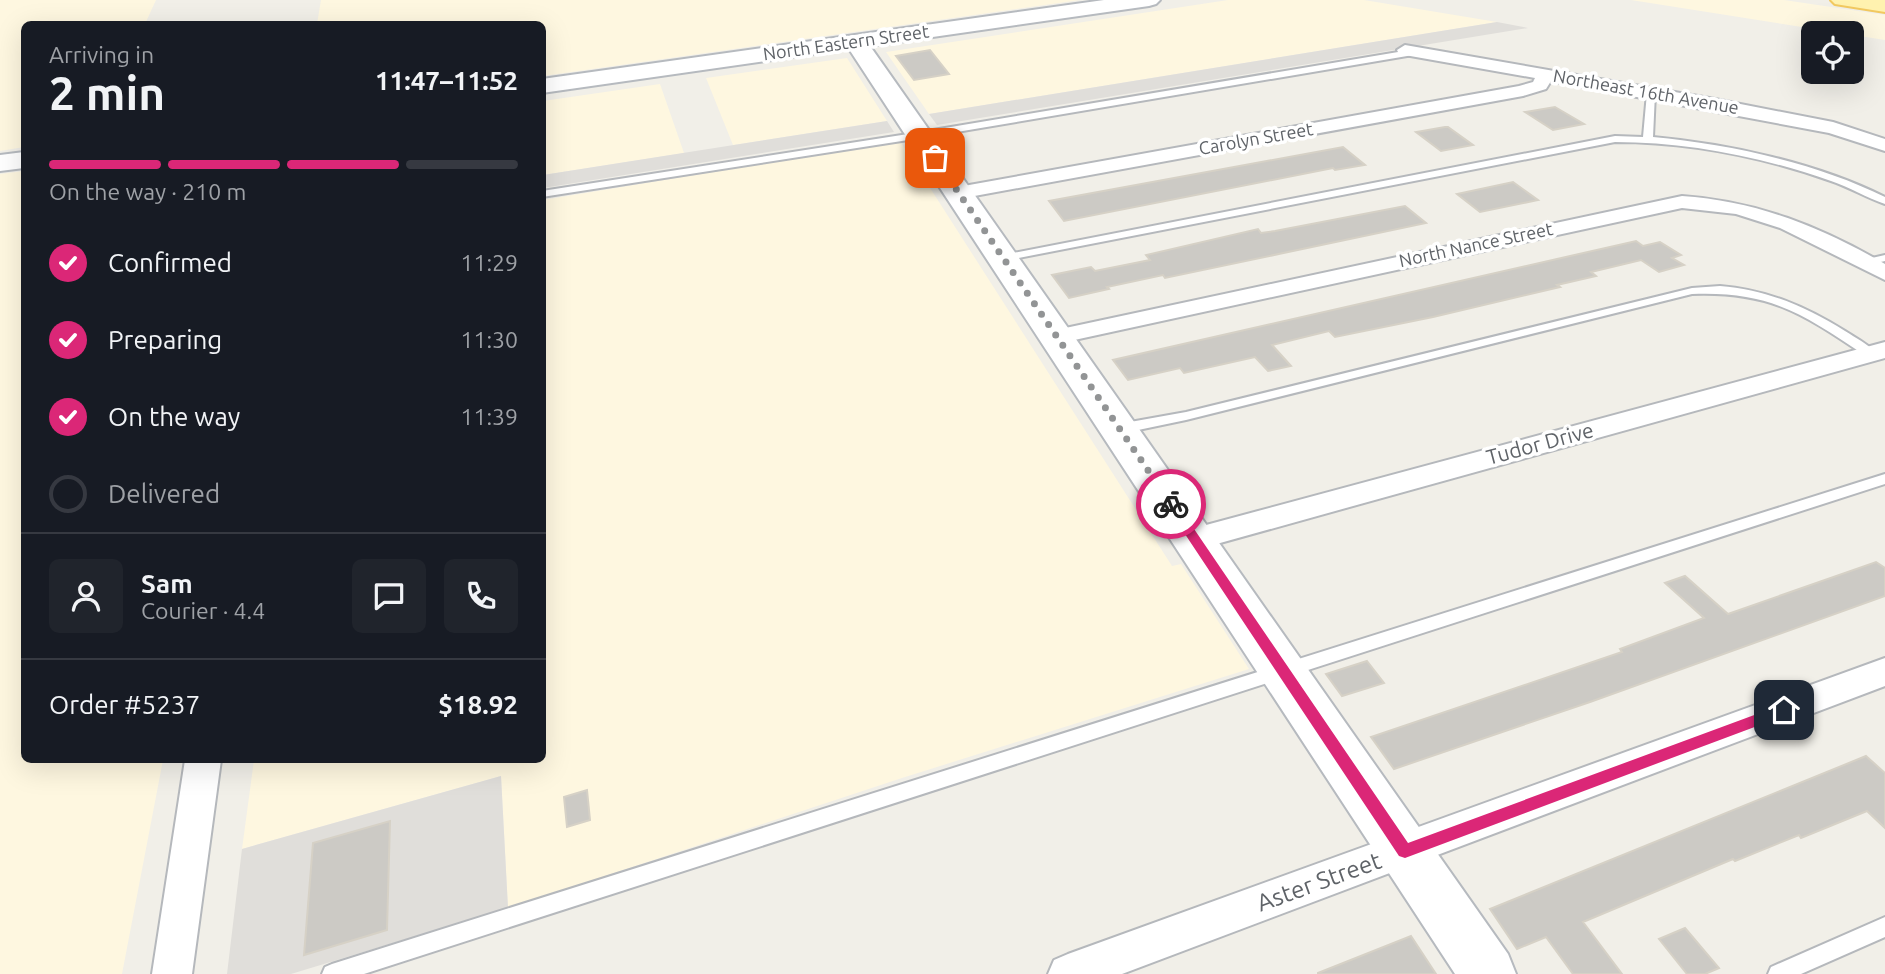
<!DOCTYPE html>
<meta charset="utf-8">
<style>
:root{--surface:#171b24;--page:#20242c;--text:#f1f3f6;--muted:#9ea1a6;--line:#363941;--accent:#db2777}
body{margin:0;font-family:Ubuntu,sans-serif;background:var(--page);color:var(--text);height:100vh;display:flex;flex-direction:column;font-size:26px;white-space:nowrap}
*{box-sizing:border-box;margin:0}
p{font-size:23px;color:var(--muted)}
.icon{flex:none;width:38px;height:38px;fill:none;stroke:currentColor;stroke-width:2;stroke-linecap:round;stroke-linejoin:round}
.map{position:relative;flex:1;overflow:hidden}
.drawer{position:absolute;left:21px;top:21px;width:525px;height:742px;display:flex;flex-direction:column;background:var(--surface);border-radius:10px;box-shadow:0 7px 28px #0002}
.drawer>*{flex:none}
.controls{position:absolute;left:1801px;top:21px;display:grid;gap:14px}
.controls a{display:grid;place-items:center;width:63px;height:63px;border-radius:10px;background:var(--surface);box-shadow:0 7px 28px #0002;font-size:35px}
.pin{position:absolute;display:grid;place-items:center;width:60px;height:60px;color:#fff;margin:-30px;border-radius:14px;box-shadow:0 4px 10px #0006}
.courier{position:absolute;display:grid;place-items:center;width:70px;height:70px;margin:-35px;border:5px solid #db2777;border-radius:50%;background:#fff;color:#222;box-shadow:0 2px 9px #0007}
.overview em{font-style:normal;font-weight:600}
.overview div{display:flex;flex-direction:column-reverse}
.overview{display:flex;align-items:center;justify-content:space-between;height:119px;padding:0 28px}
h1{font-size:46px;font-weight:600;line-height:52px}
.bar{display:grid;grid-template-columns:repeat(4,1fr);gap:10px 7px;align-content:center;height:84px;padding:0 28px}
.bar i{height:9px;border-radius:5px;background:var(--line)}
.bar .active{background:var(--accent)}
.bar p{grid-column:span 4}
.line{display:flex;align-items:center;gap:18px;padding:0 28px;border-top:2px solid var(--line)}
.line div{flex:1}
.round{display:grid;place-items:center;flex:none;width:74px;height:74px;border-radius:10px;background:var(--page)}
ol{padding:0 28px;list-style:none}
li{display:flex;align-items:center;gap:21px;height:77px}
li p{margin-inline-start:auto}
li .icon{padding:7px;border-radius:50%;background:var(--accent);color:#fff;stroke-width:4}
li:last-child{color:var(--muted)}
li i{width:38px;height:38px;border:4px solid var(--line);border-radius:50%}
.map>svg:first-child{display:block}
.commercial{fill:#fef7e0}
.industrial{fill:#e0deda}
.building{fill:#cccac5;stroke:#d6d1c6;stroke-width:2}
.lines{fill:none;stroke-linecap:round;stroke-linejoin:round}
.lane-casing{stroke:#b5b8bc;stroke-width:4}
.street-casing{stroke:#b5b8bc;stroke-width:4}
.secondary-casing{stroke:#b6babf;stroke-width:4}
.primary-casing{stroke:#f2c960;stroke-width:4}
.lane{fill:#fff;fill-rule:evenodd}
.street{fill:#fff;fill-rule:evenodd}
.secondary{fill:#fff;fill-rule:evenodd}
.primary{fill:#fff2af;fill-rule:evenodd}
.route{fill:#db2777}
.done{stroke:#929495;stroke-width:7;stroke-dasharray:0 12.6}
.labels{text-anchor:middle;stroke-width:7;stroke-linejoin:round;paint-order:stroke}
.far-street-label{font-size:18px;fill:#5f6368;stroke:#fff}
.street-label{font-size:21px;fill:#5f6368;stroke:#fff}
.near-street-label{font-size:24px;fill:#5f6368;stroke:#fff}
</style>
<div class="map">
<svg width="1885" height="974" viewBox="0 0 1885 974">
<rect width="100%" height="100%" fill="#f1efe8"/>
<path class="commercial" d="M 0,0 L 156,0 L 145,24 L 24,24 L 24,147 L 0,151 Z
M 321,0 L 1080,0 L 543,76 L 542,24 L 317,24 Z
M 1228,0 L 1364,0 L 1497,22 L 929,114 L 886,52 Z
M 1631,0 L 1784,0 L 1885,15 L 1885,40 Z
M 847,58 L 887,121 L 733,145 L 706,78 Z
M 660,84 L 684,153 L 543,175 L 543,101 Z
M 900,141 L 1172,566 L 1181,564 L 1249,669 L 902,778 L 508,908 L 501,776 L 242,849 L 254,760 L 542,760 L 543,200 Z
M 24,171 L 24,760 L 163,760 L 122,974 L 0,974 L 0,174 Z"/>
<path class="industrial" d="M 1497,22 L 1528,28 L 937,125 L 929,114 Z
M 887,121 L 894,132 L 543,188 L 543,175 Z
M 501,776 L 508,908 L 291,974 L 227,974 L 242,849 Z"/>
<path class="building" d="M 930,50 L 949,74 L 914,80 L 896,56 Z
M 1555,107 L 1584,124 L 1553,130 L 1525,112 Z
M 1445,127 L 1448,127 L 1473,145 L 1441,151 L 1416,132 Z
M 1343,147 L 1365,165 L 1335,170 L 1333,168 L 1064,221 L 1049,201 Z
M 1513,182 L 1538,200 L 1480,212 L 1457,194 Z
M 1405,206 L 1426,223 L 1165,278 L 1163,275 L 1107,287 L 1109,289 L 1069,298 L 1052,275 L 1091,267 L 1095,271 L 1150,260 L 1146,255 L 1258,229 L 1261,233 L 1275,231 Z
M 1636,241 L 1643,246 L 1660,242 L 1681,255 L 1672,258 L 1684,265 L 1659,272 L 1641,260 L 1591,272 L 1596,276 L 1557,285 L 1560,287 L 1433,317 L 1335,337 L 1329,331 L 1272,345 L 1291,366 L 1268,371 L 1255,357 L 1184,373 L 1180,368 L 1128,380 L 1113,360 Z
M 1876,562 L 1885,568 L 1885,596 L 1590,702 L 1394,769 L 1371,737 L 1622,652 L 1620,649 L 1704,618 L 1665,583 L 1685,576 L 1728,614 Z
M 1367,661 L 1384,683 L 1342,696 L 1326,674 Z
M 1866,756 L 1885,773 L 1885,828 L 1867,811 L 1801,838 L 1799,835 L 1735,861 L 1733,859 L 1583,922 L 1622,974 L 1573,974 L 1546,937 L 1517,949 L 1490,909 Z
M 587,790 L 590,820 L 567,827 L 564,797 Z
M 390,821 L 387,930 L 304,955 L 313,843 Z
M 1685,928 L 1719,968 L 1705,974 L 1687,974 L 1659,939 Z
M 1411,936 L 1436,974 L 1318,974 L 1318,973 Z"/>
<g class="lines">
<defs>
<path id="lane" d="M 1416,49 L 1419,50 L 1419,54 L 921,138 L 542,197 L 542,191 L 921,132 Z
M 1651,90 L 1655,93 L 1653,137 C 1729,144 1817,163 1885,197 L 1885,204 C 1867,198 1849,187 1831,181 C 1763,157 1687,142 1615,142 L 1003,261 L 997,258 L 1003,255 L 1615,136 L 1643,137 L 1647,93 Z
M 1885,255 L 1885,261 L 1867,265 L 1861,262 L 1863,260 Z
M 1720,286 C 1767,290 1805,306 1845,331 C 1856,338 1868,344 1876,353 L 1874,356 L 1866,356 C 1803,314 1771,291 1692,294 L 1186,420 L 1119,434 L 1112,429 L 1119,424 L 1186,412 L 1692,288 Z
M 1885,474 L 1885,484 L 364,974 L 322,974 L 325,967 L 332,964 Z
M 1885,917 L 1885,937 L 1801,974 L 1768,974 L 1771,967 Z"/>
<path id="street" d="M 1405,45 L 1715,99 L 1833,122 L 1885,139 L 1885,151 L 1829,133 L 1551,81 L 1546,89 L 1523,96 L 958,199 L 951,197 L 948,193 L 951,189 L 958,187 L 1519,86 L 1533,82 L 1535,78 L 1399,54 L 1397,50 Z
M 1682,196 C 1757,201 1821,227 1885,264 L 1885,280 L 1780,228 L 1736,214 L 1682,208 L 1056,344 L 1047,342 L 1044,337 L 1047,332 L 1056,330 Z
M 1885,342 L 1885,358 L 1195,550 L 1185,547 L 1180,539 L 1185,531 L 1195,528 Z
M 1885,658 L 1885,686 L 1122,974 L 1048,974 L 1054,960 L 1068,954 Z
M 185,760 L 221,760 L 192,974 L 152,974 Z"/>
<path id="secondary" d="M 1104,0 L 1160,0 L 1156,4 L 1149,6 L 870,46 L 1508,954 L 1516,974 L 1455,974 L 849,49 L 542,93 L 542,79 Z
M 24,152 L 24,168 L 0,171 L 0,155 Z"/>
<path id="primary" d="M 1831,0 L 1885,0 L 1885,12 L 1835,4 Z"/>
</defs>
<use href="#lane" class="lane-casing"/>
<use href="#street" class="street-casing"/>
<use href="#secondary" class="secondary-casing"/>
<use href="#primary" class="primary-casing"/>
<use href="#lane" class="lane"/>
<use href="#street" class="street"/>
<use href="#secondary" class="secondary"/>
<use href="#primary" class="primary"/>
</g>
<path class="route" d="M 1171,500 L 1175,501 L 1408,843 L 1784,704 L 1791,710 L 1789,714 L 1405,858 L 1399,856 L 1167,507 L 1165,504 Z"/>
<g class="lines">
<path class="done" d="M 935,158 L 1171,504"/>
</g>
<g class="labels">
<g class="far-street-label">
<text transform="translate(846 43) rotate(-8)" y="6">North Eastern Street</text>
<text transform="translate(1646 92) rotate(10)" y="6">Northeast 16th Avenue</text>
<text transform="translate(1256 139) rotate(-10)" y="6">Carolyn Street</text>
<text transform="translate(1476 245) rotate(-12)" y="6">North Nance Street</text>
</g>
<g class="street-label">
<text transform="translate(1540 444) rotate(-15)" y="7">Tudor Drive</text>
</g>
<g class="near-street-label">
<text transform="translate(1319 882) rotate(-20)" y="8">Aster Street</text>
</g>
</g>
</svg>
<div class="controls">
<a><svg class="icon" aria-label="locate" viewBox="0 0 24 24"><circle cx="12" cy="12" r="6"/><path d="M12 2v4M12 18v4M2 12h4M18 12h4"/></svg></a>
</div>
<div class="pin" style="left:935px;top:158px;background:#ea580c"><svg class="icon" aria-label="bag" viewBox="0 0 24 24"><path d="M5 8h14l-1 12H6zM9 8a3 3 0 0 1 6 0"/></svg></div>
<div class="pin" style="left:1784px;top:710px;background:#1f2937"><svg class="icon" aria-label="home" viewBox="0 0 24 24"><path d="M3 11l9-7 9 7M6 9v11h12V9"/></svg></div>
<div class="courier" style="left:1171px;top:504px"><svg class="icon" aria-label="bike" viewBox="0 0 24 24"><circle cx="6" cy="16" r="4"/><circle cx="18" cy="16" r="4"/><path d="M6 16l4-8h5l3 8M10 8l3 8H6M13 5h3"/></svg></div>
<section class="drawer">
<div class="overview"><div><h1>2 min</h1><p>Arriving in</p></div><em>11:47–11:52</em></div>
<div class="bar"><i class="active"></i><i class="active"></i><i class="active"></i><i></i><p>On the way · 210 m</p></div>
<ol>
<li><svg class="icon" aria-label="check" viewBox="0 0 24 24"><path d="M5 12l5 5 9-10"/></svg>Confirmed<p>11:29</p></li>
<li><svg class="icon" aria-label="check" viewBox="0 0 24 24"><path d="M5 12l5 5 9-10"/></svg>Preparing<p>11:30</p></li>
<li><svg class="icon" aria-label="check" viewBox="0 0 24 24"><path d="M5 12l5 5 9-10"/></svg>On the way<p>11:39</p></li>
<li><i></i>Delivered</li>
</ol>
<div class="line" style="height:126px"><a class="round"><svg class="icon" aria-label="person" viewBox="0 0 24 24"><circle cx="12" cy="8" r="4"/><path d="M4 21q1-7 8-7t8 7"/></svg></a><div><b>Sam</b><p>Courier · 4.4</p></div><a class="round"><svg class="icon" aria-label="chat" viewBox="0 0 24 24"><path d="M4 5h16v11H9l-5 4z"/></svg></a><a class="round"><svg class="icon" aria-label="phone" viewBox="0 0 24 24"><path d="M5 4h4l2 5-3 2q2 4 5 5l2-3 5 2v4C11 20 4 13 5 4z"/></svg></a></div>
<div class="line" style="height:91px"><div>Order #5237</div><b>$18.92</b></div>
</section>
</div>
